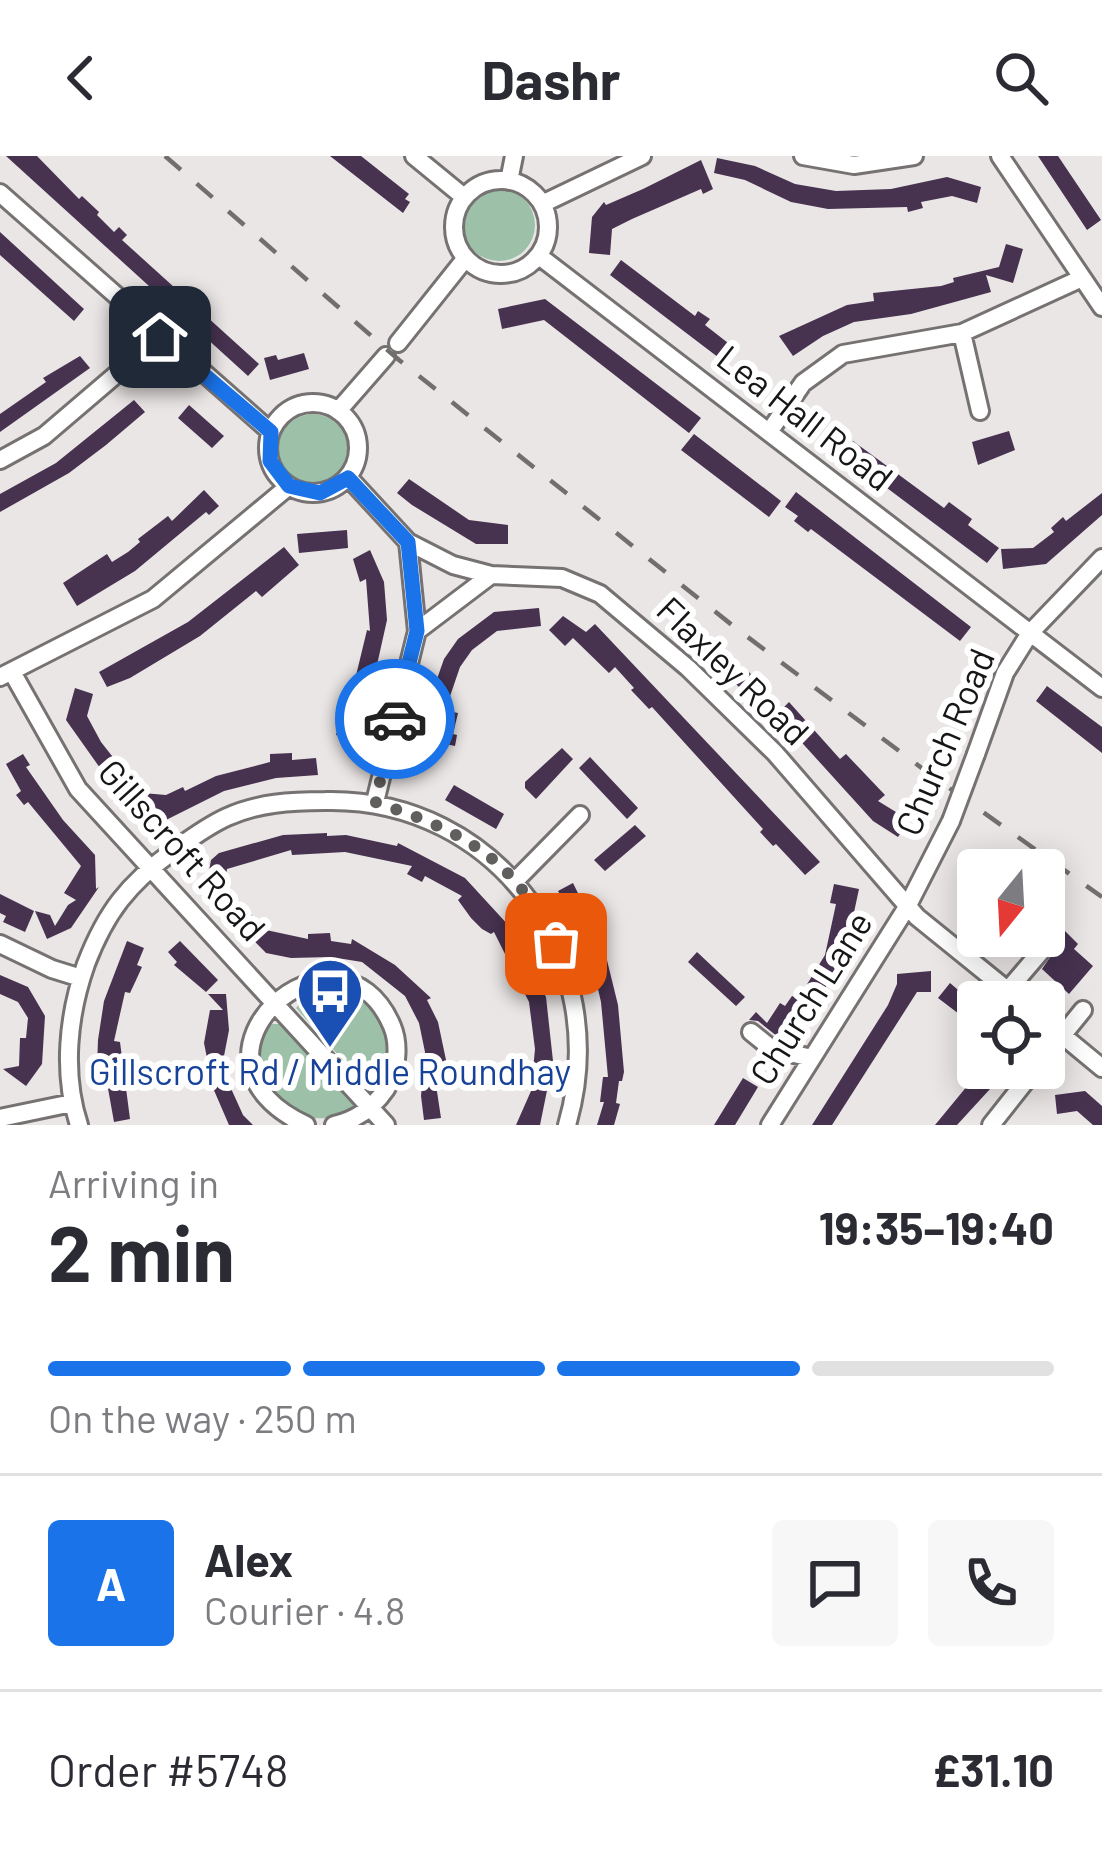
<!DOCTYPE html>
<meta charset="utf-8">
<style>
:root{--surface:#fff;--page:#f7f7f7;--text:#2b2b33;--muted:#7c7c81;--line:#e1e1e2;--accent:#1a73e8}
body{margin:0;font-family:Barlow,sans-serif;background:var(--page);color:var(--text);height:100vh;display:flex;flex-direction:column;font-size:45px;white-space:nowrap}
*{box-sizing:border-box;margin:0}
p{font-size:39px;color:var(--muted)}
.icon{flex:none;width:66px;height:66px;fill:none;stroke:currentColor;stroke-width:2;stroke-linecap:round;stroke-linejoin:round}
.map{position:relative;height:969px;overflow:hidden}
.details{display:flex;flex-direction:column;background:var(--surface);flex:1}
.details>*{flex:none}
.needle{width:78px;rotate:198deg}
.buttons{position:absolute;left:957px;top:693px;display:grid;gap:24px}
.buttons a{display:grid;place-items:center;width:108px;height:108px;border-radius:12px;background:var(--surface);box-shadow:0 6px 30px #0003;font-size:60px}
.pin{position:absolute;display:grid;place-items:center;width:102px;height:102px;color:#fff;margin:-51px;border-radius:24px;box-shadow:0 6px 18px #0006}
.courier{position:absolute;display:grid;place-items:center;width:120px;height:120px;margin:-60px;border:9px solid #1a73e8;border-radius:50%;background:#fff;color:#222;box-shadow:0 3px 15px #0007}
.overview em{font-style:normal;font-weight:700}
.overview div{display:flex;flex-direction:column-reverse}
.overview{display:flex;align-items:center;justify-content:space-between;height:204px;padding:0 48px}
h1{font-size:78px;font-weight:700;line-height:90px}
.bar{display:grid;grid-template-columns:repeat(4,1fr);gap:18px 12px;align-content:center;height:144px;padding:0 48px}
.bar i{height:15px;border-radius:9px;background:var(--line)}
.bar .selected{background:var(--accent)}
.bar p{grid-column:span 4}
.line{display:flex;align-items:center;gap:30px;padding:0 48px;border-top:3px solid var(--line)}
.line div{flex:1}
.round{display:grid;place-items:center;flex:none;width:126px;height:126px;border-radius:12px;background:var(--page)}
header{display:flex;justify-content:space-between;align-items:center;height:156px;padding:0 48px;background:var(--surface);font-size:54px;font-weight:700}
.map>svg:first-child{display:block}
.green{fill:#9dc1a8}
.building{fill:#473250}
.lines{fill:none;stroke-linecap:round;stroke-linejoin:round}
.minor-casing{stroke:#757271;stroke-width:22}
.minor{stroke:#fff;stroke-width:16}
.rail{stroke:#716f6e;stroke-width:4.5;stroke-dasharray:21 21;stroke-linecap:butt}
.minor-bridge-casing{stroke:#757271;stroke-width:22;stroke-linecap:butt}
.minor-bridge{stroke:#fff;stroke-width:16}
.done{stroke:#615f5e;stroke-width:12;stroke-dasharray:0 21.6}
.route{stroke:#1a73e8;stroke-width:15}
.labels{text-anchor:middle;stroke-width:12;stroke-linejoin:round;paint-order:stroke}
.street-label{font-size:36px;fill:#171616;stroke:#fff}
.transit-label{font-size:36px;fill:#164399;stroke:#fff}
</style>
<header><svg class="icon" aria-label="back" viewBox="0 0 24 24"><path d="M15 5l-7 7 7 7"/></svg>Dashr<svg class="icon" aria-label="search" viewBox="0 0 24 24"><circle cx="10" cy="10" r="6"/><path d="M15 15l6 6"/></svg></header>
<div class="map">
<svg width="1102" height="969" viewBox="0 0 1102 969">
<rect width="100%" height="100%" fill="#eae6e5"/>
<path class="green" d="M463 69a36 36 0 1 1 72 0a36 36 0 1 1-72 0Z
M278 293a35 35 0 1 1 70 0a35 35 0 1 1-70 0Z
M 336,832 C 380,850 392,872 387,919 L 379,926 L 364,928 L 296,852 L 312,835 Z
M 272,868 L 283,868 L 353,941 L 353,952 C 333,969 292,964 273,944 C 264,934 259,911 254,898 L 263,874 Z"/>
<path class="building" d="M 6,0 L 37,0 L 79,43 L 82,40 L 99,56 L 97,59 L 114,76 L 119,71 L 127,79 L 122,84 L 259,208 L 248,220 Z
M 330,0 L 361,0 L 409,38 L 405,43 L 410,46 L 403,57 Z
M 1038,0 L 1058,0 L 1101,64 L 1087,74 Z
M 717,2 L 755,10 L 795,28 L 836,35 L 891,33 L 947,21 L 981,31 L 977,47 L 952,40 L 921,46 L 923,52 L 908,56 L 907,51 L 828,53 L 791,46 L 745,24 L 714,17 Z
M 701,4 L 713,33 L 703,38 L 701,33 L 632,63 L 612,73 L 610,99 L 589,97 L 592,61 L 604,46 L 606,49 L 643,33 Z
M 0,76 L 84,153 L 74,165 L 0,99 Z
M 1006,88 L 1023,93 L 1013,127 L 986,119 L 991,136 L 911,158 L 854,166 L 823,180 L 793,200 L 779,180 L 847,149 L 874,145 L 873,137 L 941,130 L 954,126 L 953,122 L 999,111 Z
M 621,104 L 695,160 L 698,155 L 710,163 L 705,169 L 737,194 L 727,208 L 610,119 Z
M 545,143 L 701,262 L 689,277 L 544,164 L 502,173 L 498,153 Z
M 304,197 L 309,213 L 270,224 L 264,202 L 276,199 L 278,204 Z
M 80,200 L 90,212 L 0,276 L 0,258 L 46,226 L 43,222 Z
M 134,244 L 145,256 L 106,289 L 69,317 L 0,356 L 0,338 L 56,307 Z
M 189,249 L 224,280 L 212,292 L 178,262 Z
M 1009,275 L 1015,294 L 978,309 L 972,286 Z
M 694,278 L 781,345 L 769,361 L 681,294 Z
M 853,285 L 944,352 L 949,346 L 972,363 L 968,369 L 999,392 L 987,407 L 843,299 Z
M 409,323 L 469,364 L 508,369 L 508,388 L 476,388 L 412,349 L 397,337 Z
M 204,334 L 219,350 L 209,359 L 206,356 L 135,415 L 77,450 L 63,427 L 107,398 L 112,406 L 128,396 L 140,386 L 138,383 L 168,360 L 172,365 Z
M 796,336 L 971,471 L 960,485 L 811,373 L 808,376 L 794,365 L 798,360 L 785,351 Z
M 1102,337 L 1102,359 L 1046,408 L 1003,413 L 1001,393 L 1033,392 L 1054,376 L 1051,372 L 1063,361 L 1066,365 Z
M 347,374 L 348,392 L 299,397 L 297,378 Z
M 284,391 L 299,409 L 262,441 L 256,435 L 200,480 L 130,522 L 107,531 L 99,516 L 188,466 Z
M 370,394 L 384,426 L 387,464 L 360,585 L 336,579 L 340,566 L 345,568 L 351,545 L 344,543 L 347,530 L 353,532 L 367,474 L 370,475 L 366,423 L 360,426 L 353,403 Z
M 539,452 L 541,470 L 497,475 L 472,494 L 460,511 L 447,549 L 447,555 L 458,557 L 453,578 L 457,579 L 455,590 L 441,587 L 438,601 L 418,596 L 431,540 L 444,503 L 458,483 L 494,456 Z
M 563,460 L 586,476 L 595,468 L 820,706 L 805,719 L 776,688 L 773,690 L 760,676 L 763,673 L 652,551 L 649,553 L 631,534 L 634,532 L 615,511 L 609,517 L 573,482 L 565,490 L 549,474 Z
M 748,515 L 783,552 L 789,546 L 840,603 L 846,598 L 885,639 L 878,645 L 909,664 L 898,681 L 873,665 L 785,568 L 774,559 L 770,563 L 735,527 Z
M 1047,530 L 1102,571 L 1102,597 L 1036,545 Z
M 75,532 L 93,538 L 87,560 L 101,586 L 142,638 L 127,650 L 66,564 Z
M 562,592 L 573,603 L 536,643 L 525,632 L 525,626 Z
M 292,597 L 292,604 L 316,602 L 318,619 L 276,622 L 224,635 L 164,665 L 140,662 L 143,637 L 166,639 L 183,631 L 185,635 L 216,620 L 270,606 L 270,598 Z
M 23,598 L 30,609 L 26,611 L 63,664 L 95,699 L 96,733 L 99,731 L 71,772 L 47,783 L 35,755 L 50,759 L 55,770 L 68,749 L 76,744 L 64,737 L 81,710 L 28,646 L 24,649 L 16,639 L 21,635 L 6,608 Z
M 590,601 L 638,652 L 627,663 L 579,612 Z
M 454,629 L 504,658 L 496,673 L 445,644 Z
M 635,669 L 646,680 L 605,715 L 594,704 Z
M 327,677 L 327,680 L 346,679 L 397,690 L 398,687 L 465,722 L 511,772 L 546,841 L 553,905 L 540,969 L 516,969 L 531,935 L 535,893 L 529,846 L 494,776 L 491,778 L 482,773 L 471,762 L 458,744 L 462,740 L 425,720 L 422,726 L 407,718 L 412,710 L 345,696 L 292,699 L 291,694 L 227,713 L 223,735 L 206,732 L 211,704 L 219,697 L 283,679 Z
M 573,727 L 603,788 L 618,849 L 624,916 L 622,925 L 619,925 L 616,947 L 620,948 L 614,969 L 597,969 L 604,946 L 600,946 L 603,921 L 608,921 L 601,846 L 589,794 L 558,735 Z
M 834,728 L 859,733 L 844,803 L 792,883 L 778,881 L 758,865 L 749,864 L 756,856 L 767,867 L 780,847 L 785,850 L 792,840 L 798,843 L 825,799 L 836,748 L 830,747 Z
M 231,737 L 266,774 L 308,783 L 308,778 L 330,777 L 331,785 L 351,788 L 352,783 L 395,809 L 431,842 L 427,844 L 438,866 L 446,904 L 445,930 L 436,929 L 441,962 L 424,964 L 421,940 L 425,896 L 419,867 L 405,840 L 362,806 L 331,801 L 291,802 L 266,797 L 219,749 Z
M 0,738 L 34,755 L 25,776 L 3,766 L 6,760 L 0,757 Z
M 1058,768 L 1078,788 L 1074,793 L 1093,810 L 1069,838 L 1042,813 L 1060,787 L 1050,777 Z
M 127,785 L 144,792 L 137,809 L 142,811 L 137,822 L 130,837 L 125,836 L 114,885 L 120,886 L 130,963 L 114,966 L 104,910 L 97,910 L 98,884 L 104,845 Z
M 180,785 L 218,824 L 206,836 L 174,809 L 177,806 L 168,796 Z
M 697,796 L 745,841 L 736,850 L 688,806 Z
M 931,815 L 931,836 L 917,836 L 832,969 L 812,969 L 888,849 L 897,828 L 897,818 Z
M 0,819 L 28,831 L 45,860 L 42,908 L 26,930 L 3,913 L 19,910 L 20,882 L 26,882 L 28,862 L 18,846 L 0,838 Z
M 950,827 L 978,851 L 978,874 L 972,869 L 969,873 L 960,865 L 963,861 L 938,842 Z
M 208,838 L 226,838 L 229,874 L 224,900 L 229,928 L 243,959 L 253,969 L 229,969 L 213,932 L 204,887 L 210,854 L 223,854 Z
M 982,912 L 998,923 L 990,933 L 957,969 L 935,969 Z
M 743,922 L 758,931 L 735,969 L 714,969 Z
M 1085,935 L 1102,950 L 1102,969 L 1093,969 L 1077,955 L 1057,958 L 1055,939 Z"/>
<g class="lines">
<defs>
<path id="minor" d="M 414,0 L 464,41
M 803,0 L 854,9 L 914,0
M 1000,0 L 1102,151
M454 71a47 47 0 1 1 94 0a47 47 0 1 1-94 0Z
M 509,25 L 514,0
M 0,37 L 271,276
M 542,48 L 642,0
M 539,100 L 1102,532
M 962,177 L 980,255
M 398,187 L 465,103
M268 292a45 45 0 1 1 90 0a45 45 0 1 1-90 0Z
M 338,255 L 386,200
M 769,276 L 803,227 L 843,198 L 962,177 L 1082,122
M 0,304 L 44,280 L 160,181
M 348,321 L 408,386 L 453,409 L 491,419 L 562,422 L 600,438 L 688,512 L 775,597 L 917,761 L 1022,846
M 417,475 L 491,419
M 12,516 L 78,633 L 386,969
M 0,521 L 153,443 L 289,330
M 976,598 L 1005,517 L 1030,477 L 1102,402
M 375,646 L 417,475 L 408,386
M 515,725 L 580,659
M 0,788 L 52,813 L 81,822
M 1008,834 L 1043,793
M 1044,864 L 1102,912
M 751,876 L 772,893 L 812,902
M 1044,902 L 1083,854
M 0,962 L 72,947
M 79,969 C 62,917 68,859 86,808 C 106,756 128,728 173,695 C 190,683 207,670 227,661 C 258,647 291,645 325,645 C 498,641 615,806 567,969
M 306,969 C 160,901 340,747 392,870 C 400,889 397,916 386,933 C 373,952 357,964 334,969
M 770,969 L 907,751 L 951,665
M 991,969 L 1036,912"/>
</defs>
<use href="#minor" class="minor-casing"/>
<use href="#minor" class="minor"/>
<path class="rail" d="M 165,0 L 399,204 L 737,473 L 931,619 L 1102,741"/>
<defs>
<path id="minor-bridge" d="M 951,665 L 976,598"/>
</defs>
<use href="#minor-bridge" class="minor-bridge-casing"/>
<use href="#minor-bridge" class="minor-bridge"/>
</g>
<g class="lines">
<path class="done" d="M 395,563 L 375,646 C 425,663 479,683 514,724 C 531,742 542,767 556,788"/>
<path class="route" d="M 160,181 L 271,276 L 270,305 L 289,330 L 320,337 L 348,322 L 408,386 L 417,475 L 395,563"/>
</g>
<defs>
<symbol id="bus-pin" viewBox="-11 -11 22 30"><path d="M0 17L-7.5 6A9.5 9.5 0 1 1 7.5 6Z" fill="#1a4fb4" stroke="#fff"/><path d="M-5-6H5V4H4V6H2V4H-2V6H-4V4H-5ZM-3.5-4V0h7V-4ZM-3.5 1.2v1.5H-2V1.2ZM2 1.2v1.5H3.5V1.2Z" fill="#fff"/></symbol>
</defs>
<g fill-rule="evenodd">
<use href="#bus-pin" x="292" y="797" width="76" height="104"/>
</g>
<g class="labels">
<g class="street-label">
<text transform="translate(805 262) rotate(38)" y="13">Lea Hall Road</text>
<text transform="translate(733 515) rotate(44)" y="13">Flaxley Road</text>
<text transform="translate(945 586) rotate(-67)" y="13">Church Road</text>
<text transform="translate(182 694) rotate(48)" y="13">Gillscroft Road</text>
<text transform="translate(811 842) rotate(-58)" y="13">Church Lane</text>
</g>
<g class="transit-label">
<text x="330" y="929">Gillscroft Rd / Middle Roundhay</text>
</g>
</g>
</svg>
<div class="buttons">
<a><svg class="needle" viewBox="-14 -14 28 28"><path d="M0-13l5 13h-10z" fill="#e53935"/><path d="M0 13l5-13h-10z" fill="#7c7c81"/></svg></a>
<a><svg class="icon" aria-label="locate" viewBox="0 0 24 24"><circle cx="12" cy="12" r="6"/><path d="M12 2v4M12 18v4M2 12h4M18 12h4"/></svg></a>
</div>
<div class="pin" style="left:556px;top:788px;background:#ea580c"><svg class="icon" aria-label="bag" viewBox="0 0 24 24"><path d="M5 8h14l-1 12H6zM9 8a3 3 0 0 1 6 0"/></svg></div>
<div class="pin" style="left:160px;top:181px;background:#1f2937"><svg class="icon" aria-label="home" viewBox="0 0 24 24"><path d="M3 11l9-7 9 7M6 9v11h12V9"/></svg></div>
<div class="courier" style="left:395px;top:563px"><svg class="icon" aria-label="car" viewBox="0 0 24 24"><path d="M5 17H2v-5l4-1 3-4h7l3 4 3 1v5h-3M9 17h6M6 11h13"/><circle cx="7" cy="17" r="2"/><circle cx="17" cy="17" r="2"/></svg></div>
</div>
<section class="details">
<div class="overview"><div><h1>2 min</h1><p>Arriving in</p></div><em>19:35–19:40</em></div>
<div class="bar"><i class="selected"></i><i class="selected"></i><i class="selected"></i><i></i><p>On the way · 250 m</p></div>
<div class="line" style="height:216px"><b class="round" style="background:var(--accent);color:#fff">A</b><div><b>Alex</b><p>Courier · 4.8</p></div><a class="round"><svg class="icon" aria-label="chat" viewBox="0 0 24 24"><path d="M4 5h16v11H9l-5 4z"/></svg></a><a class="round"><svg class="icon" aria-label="phone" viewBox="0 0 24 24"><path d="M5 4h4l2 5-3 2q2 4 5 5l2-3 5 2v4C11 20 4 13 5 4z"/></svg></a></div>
<div class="line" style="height:156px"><div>Order #5748</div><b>£31.10</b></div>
</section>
